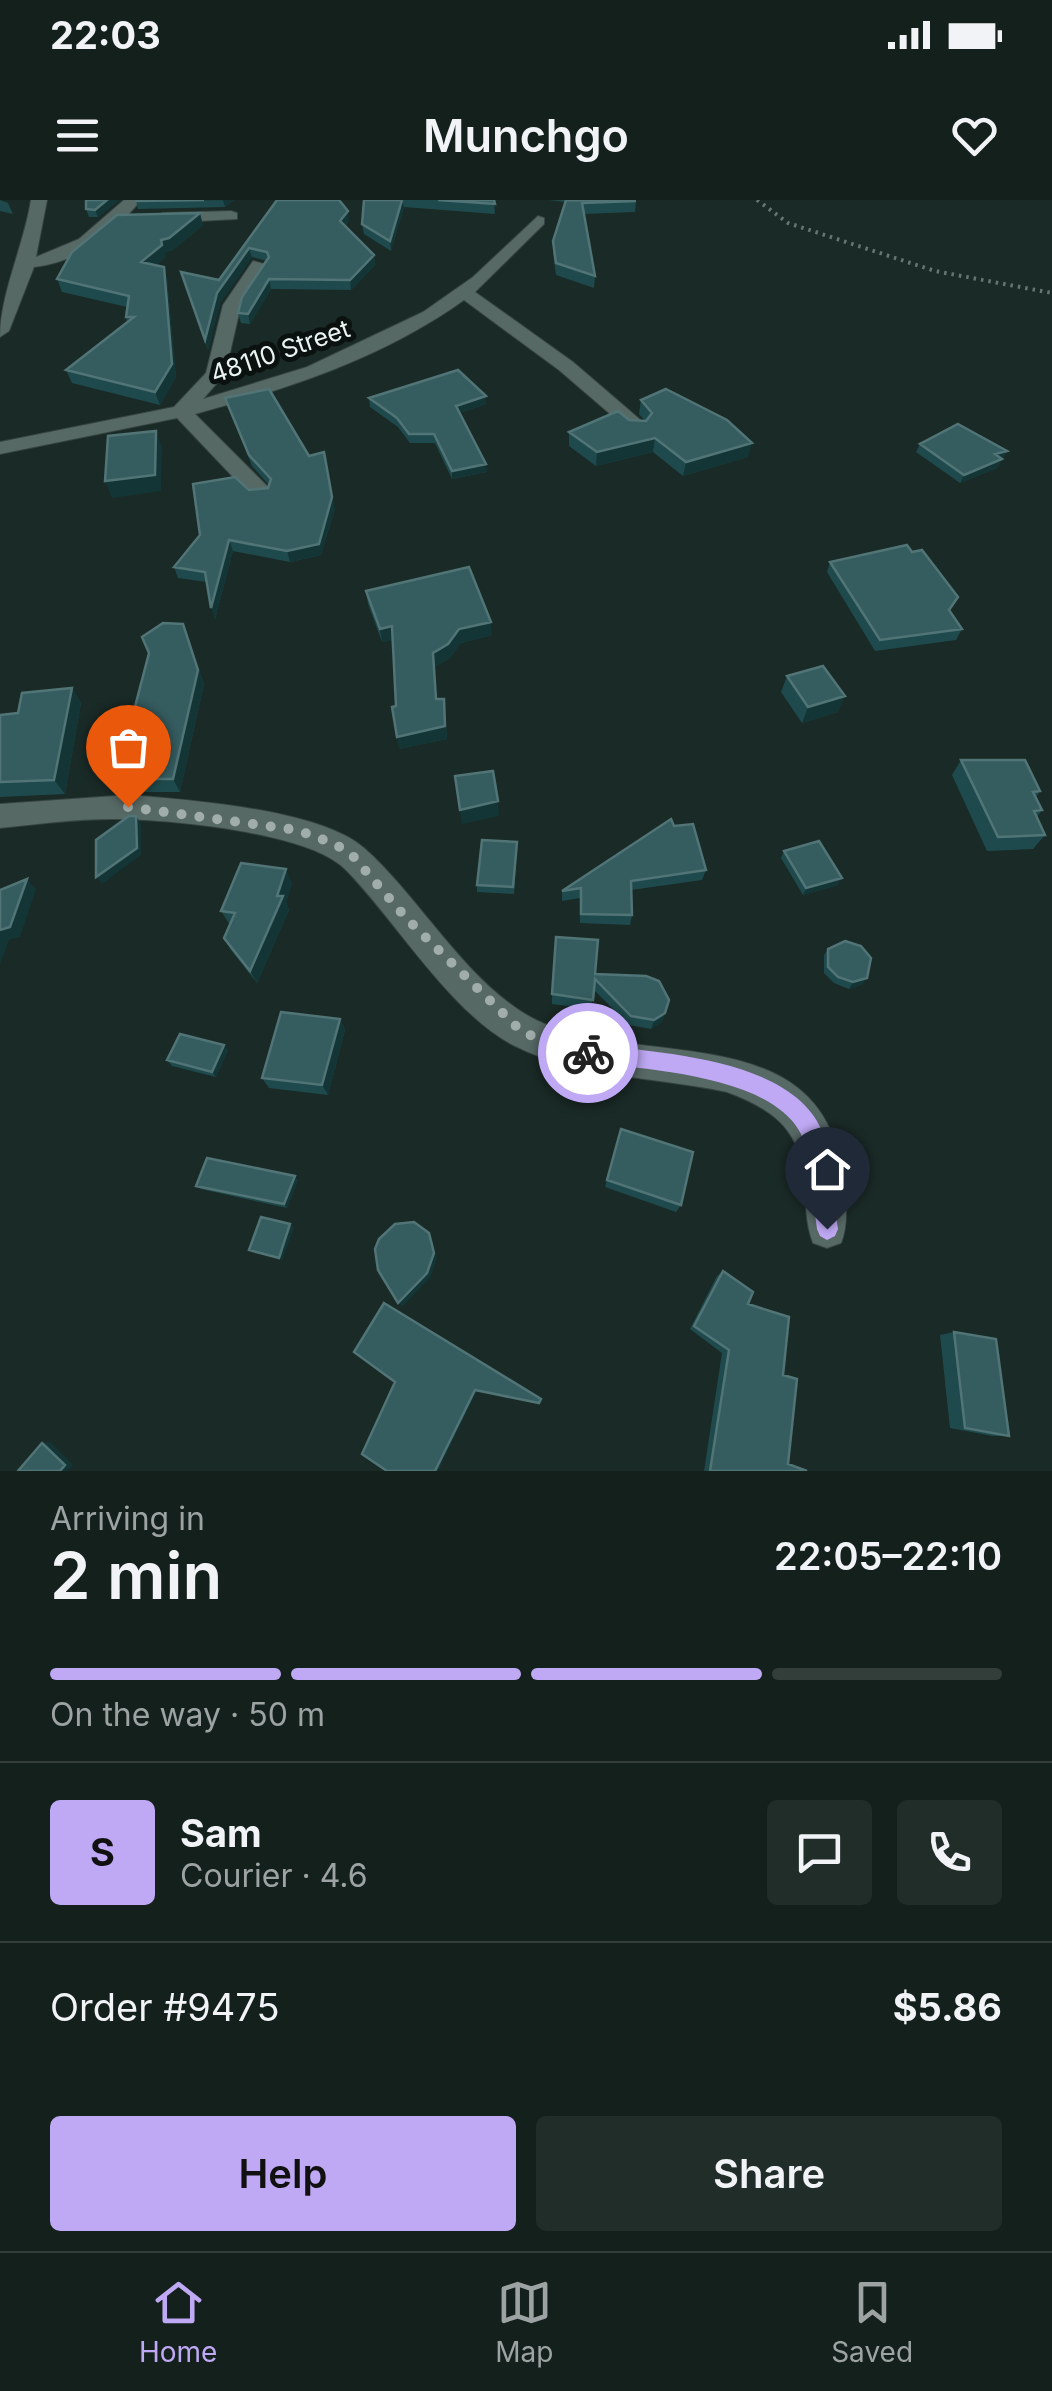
<!DOCTYPE html>
<meta charset="utf-8">
<style>
:root{--surface:#14201c;--page:#212d29;--text:#f1f3f6;--muted:#9da3a3;--line:#333e3b;--accent:#bfa9f4}
body{margin:0;font-family:Inter,sans-serif;background:var(--page);color:var(--text);height:100vh;display:flex;flex-direction:column;font-size:38px;white-space:nowrap}
*{box-sizing:border-box;margin:0}
p{font-size:32px;color:var(--muted)}
.icon{flex:none;width:55px;height:55px;fill:none;stroke:currentColor;stroke-width:2;stroke-linecap:round;stroke-linejoin:round}
.map{position:relative;height:1271px;overflow:hidden}
.panel{display:flex;flex-direction:column;background:var(--surface);flex:1}
.panel>*{flex:none}
.pin{position:absolute;display:grid;place-items:center;width:85px;height:85px;color:#fff;margin:-102px -42px;border-radius:50% 50% 50% 0;rotate:-45deg;box-shadow:0 0 10px #0007}
.pin .icon{rotate:45deg}
.courier{position:absolute;display:grid;place-items:center;width:100px;height:100px;margin:-50px;border:8px solid #bfa9f4;border-radius:50%;background:#fff;color:#222;box-shadow:0 2px 12px #0007}
.overview em{font-style:normal;font-weight:600}
.overview div{display:flex;flex-direction:column-reverse}
.overview{display:flex;align-items:center;justify-content:space-between;height:170px;padding:0 50px}
h1{font-size:65px;font-weight:600;line-height:75px}
.bar{display:grid;grid-template-columns:repeat(4,1fr);gap:15px 10px;align-content:center;height:120px;padding:0 50px}
.bar i{height:12px;border-radius:8px;background:var(--line)}
.bar .on{background:var(--accent)}
.bar p{grid-column:span 4}
.line{display:flex;align-items:center;gap:25px;padding:0 50px;border-top:2px solid var(--line)}
.line div{flex:1}
.round{display:grid;place-items:center;flex:none;width:105px;height:105px;border-radius:10px;background:var(--page)}
.cta{display:flex;gap:20px;margin-top:auto;padding:20px 50px}
.cta a{flex:1;height:115px;border-radius:10px;background:var(--accent);color:#111;font-size:40px;font-weight:600;line-height:115px;text-align:center}
.cta a+a{background:var(--page);color:var(--text)}
.status{display:flex;justify-content:space-between;align-items:center;height:70px;padding:0 50px;background:var(--surface);direction:ltr}
.status svg{height:28px;fill:currentColor}
header{display:flex;justify-content:space-between;align-items:center;height:130px;padding:0 50px;background:var(--surface);font-size:45px;font-weight:600}
.menu{display:flex;justify-content:space-around;align-items:center;height:140px;border-top:2px solid var(--line);background:var(--surface);font-size:28px;color:var(--muted)}
.menu a{display:grid;justify-items:center;gap:5px}
.menu .on{color:var(--accent)}
.map>svg:first-child{display:block}
.lines{fill:none;stroke-linecap:round;stroke-linejoin:round}
.street-casing{stroke:#364441;stroke-width:2}
.path{stroke:#677571;stroke-width:4;stroke-dasharray:2.5 5;stroke-linecap:butt}
.street{fill:#576965;fill-rule:evenodd}
.wall{fill:#1f4a4d}
.shaded-wall{fill:#143536}
.building{fill:#355c5f;stroke:#517476;stroke-width:2.5}
.route{fill:#bfa9f4}
.done{stroke:#a1adaa;stroke-width:10;stroke-dasharray:0 18}
.labels{text-anchor:middle;stroke-width:10;stroke-linejoin:round;paint-order:stroke}
.far-street-label{font-size:25px;fill:#e9f3f1;stroke:#0a110f}
</style>
<div class="status"><b>22:03</b><svg viewBox="0 0 49 12"><path d="M0 12V9h3v3zM5 12V6h3v6zM10 12V3h3v9zM15 12V0h3v12zM26 1h20v11H26zM47 4h2v5h-2z"/></svg></div>
<header><svg class="icon" aria-label="menu" viewBox="0 0 24 24"><path d="M4 6h16M4 12h16M4 18h16"/></svg>Munchgo<svg class="icon" aria-label="heart" viewBox="0 0 24 24"><path d="M12 20l-8-8c-3-5 5-10 8-4 3-6 11-1 8 4z"/></svg></header>
<div class="map">
<svg width="1052" height="1271" viewBox="0 0 1052 1271">
<rect width="100%" height="100%" fill="#1a2a26"/>
<g class="lines">
<defs>
<path id="street" d="M 31,0 L 47,0 L 36,57 L 79,39 L 124,0 L 141,0 C 114,33 77,63 34,67 L 9,131 L 0,137 C 0,94 24,45 31,0 Z
M 231,11 L 237,13 L 237,19 L 162,23 L 154,18 L 162,13 Z
M 538,16 L 544,18 L 544,24 L 475,92 L 573,162 L 644,223 L 647,227 L 644,231 L 630,231 L 559,170 L 464,100 C 383,158 290,188 195,214 L 268,287 L 271,292 L 268,297 L 252,297 L 177,218 L 0,254 L 0,242 L 174,207 L 206,173 L 223,105 L 253,61 L 268,65 L 241,105 L 225,174 L 203,199 L 307,167 L 423,112 L 473,77 Z
M 129,595 C 189,600 319,609 364,648 C 420,697 468,786 536,820 C 633,869 818,816 841,968 C 845,992 850,1021 841,1043 L 827,1048 L 813,1043 C 806,1025 806,1007 805,988 C 802,932 778,911 727,892 C 658,877 577,878 513,845 C 450,812 396,721 346,670 C 310,632 167,619 113,619 C 75,619 38,624 0,628 L 0,604 Z"/>
</defs>
<use href="#street" class="street-casing"/>
<path class="path" d="M 757,0 L 788,23 L 935,71 L 1052,93"/>
<use href="#street" class="street"/>
</g>
<path class="wall" d="M 0,0 L 8,3 L 13,14 L 0,11 Z
M 119,0 L 98,17 L 89,17 L 86,9 Z
M 234,0 L 225,7 L 138,9 L 136,1 Z
M 277,0 L 349,20 L 345,26 L 374,55 L 375,65 L 351,90 L 271,89 L 250,124 L 241,123 L 238,113 L 267,61 L 252,57 L 220,103 L 208,150 L 181,72 L 219,80 Z
M 364,0 L 494,0 L 495,14 L 404,7 L 391,51 L 364,34 L 362,24 Z
M 549,0 L 636,0 L 635,12 L 584,14 L 595,76 L 594,88 L 556,75 L 553,53 L 553,41 L 565,2 Z
M 203,25 L 173,50 L 165,52 L 165,57 L 156,65 L 167,79 L 176,177 L 160,205 L 72,183 L 66,170 L 127,122 L 126,117 L 127,107 L 62,92 L 57,79 Z
M 486,196 L 486,204 L 459,213 L 487,272 L 452,279 L 435,243 L 410,243 L 398,227 L 370,207 L 369,198 Z
M 225,198 L 335,308 L 321,355 L 290,362 L 233,351 L 215,419 L 207,382 L 178,378 L 174,367 L 249,290 L 268,288 L 269,285 L 252,266 Z
M 641,200 L 748,257 L 683,276 L 653,252 L 596,266 L 569,246 L 569,232 L 629,220 L 645,221 L 639,214 Z
M 920,244 L 1007,251 L 997,268 L 960,283 L 916,252 Z
M 830,362 L 950,411 L 962,429 L 956,440 L 875,451 L 827,372 Z
M 366,391 L 492,435 L 461,443 L 450,458 L 434,467 L 437,499 L 444,499 L 447,539 L 399,549 L 393,440 L 382,442 L 368,404 Z
M 183,424 L 204,484 L 180,592 L 135,592 L 127,579 Z
M 787,476 L 838,512 L 802,523 L 781,492 Z
M 72,488 L 81,503 L 65,594 L 0,597 L 0,515 L 18,513 Z
M 961,560 L 1040,591 L 1036,597 L 1042,610 L 1037,617 L 1045,635 L 1033,649 L 987,651 L 952,575 Z
M 674,626 L 706,670 L 702,680 L 631,690 L 632,715 L 630,725 L 580,723 L 580,698 L 562,701 L 562,691 Z
M 517,649 L 514,694 L 477,692 L 477,685 Z
M 784,651 L 838,685 L 803,695 L 781,658 Z
M 292,683 L 286,702 L 289,710 L 257,783 L 231,750 L 224,738 L 230,725 L 221,711 Z
M 828,749 L 863,784 L 849,789 L 834,783 L 824,773 L 824,755 Z
M 595,774 L 669,800 L 662,822 L 651,829 L 629,825 L 594,790 L 591,809 L 552,804 L 552,794 Z
M 340,819 L 345,830 L 328,895 L 269,888 L 262,878 Z
M 228,850 L 216,877 L 172,866 L 167,860 Z
M 621,929 L 681,1005 L 676,1012 L 605,987 Z
M 298,980 L 287,1008 L 201,989 L 196,986 Z
M 723,1071 L 748,1104 L 783,1175 L 788,1264 L 807,1271 L 704,1271 L 722,1153 L 690,1129 L 717,1076 Z
M 954,1132 L 1009,1236 L 992,1236 L 950,1228 L 940,1135 Z"/>
<path class="shaded-wall" d="M 107,0 L 119,0 L 98,17 L 95,10 Z
M 223,0 L 234,0 L 225,7 Z
M 402,0 L 404,7 L 391,51 L 390,41 Z
M 348,11 L 349,20 L 341,31 L 340,21 Z
M 200,13 L 203,25 L 173,50 L 165,52 L 165,57 L 145,74 L 141,62 L 161,40 Z
M 249,48 L 252,57 L 220,103 L 208,150 L 205,140 L 217,93 Z
M 374,55 L 375,65 L 351,90 L 350,80 Z
M 164,67 L 167,79 L 176,177 L 160,205 L 155,192 Z
M 269,79 L 271,89 L 250,124 L 248,114 Z
M 486,196 L 486,204 L 456,214 L 456,206 Z
M 156,231 L 162,248 L 161,291 L 112,298 L 105,281 Z
M 655,238 L 653,252 L 596,266 L 597,252 Z
M 752,243 L 748,257 L 683,276 L 686,262 Z
M 1007,251 L 997,268 L 960,283 L 964,275 L 995,254 Z
M 324,252 L 335,308 L 321,355 L 290,362 L 287,351 Z
M 486,264 L 487,272 L 452,279 L 452,271 Z
M 229,340 L 233,351 L 215,419 L 211,408 Z
M 491,422 L 492,435 L 461,443 L 450,458 L 434,467 L 433,453 L 459,429 Z
M 183,424 L 204,484 L 180,592 L 173,579 Z
M 392,426 L 394,440 L 382,442 L 380,429 Z
M 72,488 L 81,503 L 65,594 L 54,580 Z
M 845,496 L 838,512 L 802,523 L 808,507 Z
M 444,499 L 447,539 L 399,549 L 397,537 Z
M 498,601 L 499,616 L 462,624 L 460,610 Z
M 136,616 L 141,624 L 141,655 L 102,684 L 96,677 Z
M 286,669 L 292,683 L 286,702 L 289,710 L 257,783 L 250,771 Z
M 842,678 L 838,685 L 803,695 L 806,688 Z
M 27,679 L 36,689 L 20,737 L 9,740 L 0,764 L 0,730 Z
M 867,778 L 863,784 L 849,789 L 853,782 Z
M 665,813 L 662,822 L 651,829 L 654,820 Z
M 340,819 L 345,830 L 328,895 L 322,885 Z
M 224,845 L 228,850 L 216,877 L 212,872 Z
M 295,976 L 298,980 L 287,1008 L 284,1004 Z
M 290,1024 L 294,1027 L 282,1061 L 279,1058 Z
M 429,1033 L 437,1059 L 430,1078 L 402,1107 L 398,1103 Z
M 475,1190 L 477,1191 L 438,1271 L 435,1271 Z
M 50,1242 L 73,1265 L 68,1271 L 60,1271 L 42,1243 Z"/>
<path class="building" d="M 86,0 L 107,0 L 95,10 L 86,9 Z
M 136,0 L 204,0 L 136,1 Z
M 277,0 L 339,0 L 348,11 L 340,21 L 374,55 L 350,80 L 269,79 L 248,114 L 238,113 L 242,97 L 269,57 L 267,52 L 249,48 L 217,93 L 205,140 L 181,72 L 219,80 Z
M 364,0 L 402,0 L 390,41 L 362,24 Z
M 438,0 L 494,0 L 495,4 Z
M 566,0 L 636,1 L 582,3 L 595,76 L 556,63 L 553,41 Z
M 200,13 L 169,38 L 161,40 L 162,45 L 141,62 L 164,67 L 172,164 L 155,192 L 66,170 L 134,117 L 126,117 L 129,96 L 57,79 L 72,52 L 117,15 Z
M 458,170 L 486,196 L 456,206 L 486,264 L 452,271 L 434,234 L 409,234 L 397,218 L 369,198 Z
M 269,189 L 309,256 L 324,252 L 332,297 L 319,344 L 287,351 L 229,340 L 211,408 L 205,372 L 174,367 L 200,335 L 193,284 L 235,277 L 249,290 L 268,288 L 271,279 L 249,255 L 225,198 Z
M 666,189 L 727,220 L 752,243 L 686,262 L 655,238 L 597,252 L 569,232 L 618,211 L 629,220 L 646,221 L 652,213 L 641,200 Z
M 958,224 L 1007,251 L 995,254 L 1002,259 L 964,275 L 920,244 Z
M 156,231 L 155,275 L 105,281 L 108,236 Z
M 907,345 L 912,352 L 922,350 L 958,397 L 949,410 L 962,429 L 880,440 L 830,362 Z
M 469,367 L 491,422 L 459,429 L 448,444 L 433,453 L 436,499 L 444,499 L 445,526 L 397,537 L 392,507 L 396,506 L 392,426 L 380,429 L 366,391 Z
M 163,423 L 183,424 L 198,470 L 173,579 L 127,579 L 133,564 L 125,545 L 149,453 L 142,437 Z
M 823,466 L 845,496 L 808,507 L 787,476 Z
M 72,488 L 54,580 L 0,582 L 0,515 L 18,513 L 22,493 Z
M 961,560 L 1025,560 L 1040,591 L 1033,592 L 1042,610 L 1034,611 L 1045,635 L 998,637 Z
M 493,571 L 498,601 L 460,610 L 455,576 Z
M 129,616 L 136,616 L 137,648 L 96,677 L 96,640 Z
M 671,619 L 674,626 L 693,624 L 706,670 L 631,681 L 632,715 L 581,714 L 581,688 L 562,691 Z
M 482,640 L 517,642 L 513,687 L 477,685 Z
M 819,641 L 842,678 L 806,688 L 784,651 Z
M 241,663 L 286,669 L 277,696 L 283,696 L 250,771 L 224,738 L 235,713 L 221,711 Z
M 27,679 L 10,727 L 0,730 L 0,690 Z
M 556,737 L 598,740 L 595,774 L 646,776 L 659,781 L 669,800 L 665,813 L 654,820 L 631,816 L 595,779 L 593,800 L 552,794 Z
M 845,741 L 861,746 L 871,758 L 867,778 L 853,782 L 838,777 L 828,767 L 828,749 Z
M 281,812 L 340,819 L 322,885 L 262,878 Z
M 180,834 L 224,845 L 212,872 L 167,860 Z
M 621,929 L 693,952 L 681,1005 L 607,980 Z
M 207,958 L 295,976 L 284,1004 L 196,986 Z
M 261,1017 L 290,1024 L 279,1058 L 249,1050 Z
M 414,1022 L 429,1033 L 434,1053 L 427,1073 L 398,1103 L 378,1070 L 375,1049 L 379,1039 L 395,1024 Z
M 723,1071 L 753,1092 L 748,1104 L 789,1117 L 783,1175 L 797,1179 L 788,1264 L 807,1271 L 710,1271 L 729,1150 L 694,1126 Z
M 384,1103 L 541,1199 L 539,1203 L 475,1190 L 435,1271 L 387,1271 L 362,1254 L 395,1182 L 354,1152 Z
M 954,1132 L 996,1139 L 1009,1236 L 965,1228 Z
M 42,1243 L 65,1265 L 60,1271 L 18,1271 Z"/>
<path class="route" d="M 588,844 C 657,853 797,857 824,936 C 833,965 833,999 838,1029 L 835,1036 L 827,1040 L 820,1036 L 817,1029 C 813,1002 813,970 805,944 C 785,875 647,870 588,862 L 579,853 Z"/>
<g class="lines">
<path class="done" d="M 128,607 L 297,630 L 335,644 L 352,655 L 407,719 L 520,830 L 552,846 L 588,853"/>
</g>
<g class="labels">
<g class="far-street-label">
<text transform="translate(280 151) rotate(-19)" y="9">48110 Street</text>
</g>
</g>
</svg>
<div class="pin" style="left:128px;top:607px;background:#ea580c"><svg class="icon" aria-label="bag" viewBox="0 0 24 24"><path d="M5 8h14l-1 12H6zM9 8a3 3 0 0 1 6 0"/></svg></div>
<div class="pin" style="left:827px;top:1029px;background:#1f2937"><svg class="icon" aria-label="home" viewBox="0 0 24 24"><path d="M3 11l9-7 9 7M6 9v11h12V9"/></svg></div>
<div class="courier" style="left:588px;top:853px"><svg class="icon" aria-label="bike" viewBox="0 0 24 24"><circle cx="6" cy="16" r="4"/><circle cx="18" cy="16" r="4"/><path d="M6 16l4-8h5l3 8M10 8l3 8H6M13 5h3"/></svg></div>
</div>
<section class="panel">
<div class="overview"><div><h1>2 min</h1><p>Arriving in</p></div><em>22:05–22:10</em></div>
<div class="bar"><i class="on"></i><i class="on"></i><i class="on"></i><i></i><p>On the way · 50 m</p></div>
<div class="line" style="height:180px"><b class="round" style="background:var(--accent);color:#111">S</b><div><b>Sam</b><p>Courier · 4.6</p></div><a class="round"><svg class="icon" aria-label="chat" viewBox="0 0 24 24"><path d="M4 5h16v11H9l-5 4z"/></svg></a><a class="round"><svg class="icon" aria-label="phone" viewBox="0 0 24 24"><path d="M5 4h4l2 5-3 2q2 4 5 5l2-3 5 2v4C11 20 4 13 5 4z"/></svg></a></div>
<div class="line" style="height:130px"><div>Order #9475</div><b>$5.86</b></div>
<div class="cta"><a>Help</a><a>Share</a></div>
</section>
<nav class="menu">
<a class="on"><svg class="icon" aria-label="home" viewBox="0 0 24 24"><path d="M3 11l9-7 9 7M6 9v11h12V9"/></svg>Home</a>
<a><svg class="icon" aria-label="map" viewBox="0 0 24 24"><path d="M3 6l6-2 6 2 6-2v14l-6 2-6-2-6 2zM9 4v14M15 6v14"/></svg>Map</a>
<a><svg class="icon" aria-label="saved" viewBox="0 0 24 24"><path d="M7 4h10v16l-5-4-5 4z"/></svg>Saved</a>
</nav>
